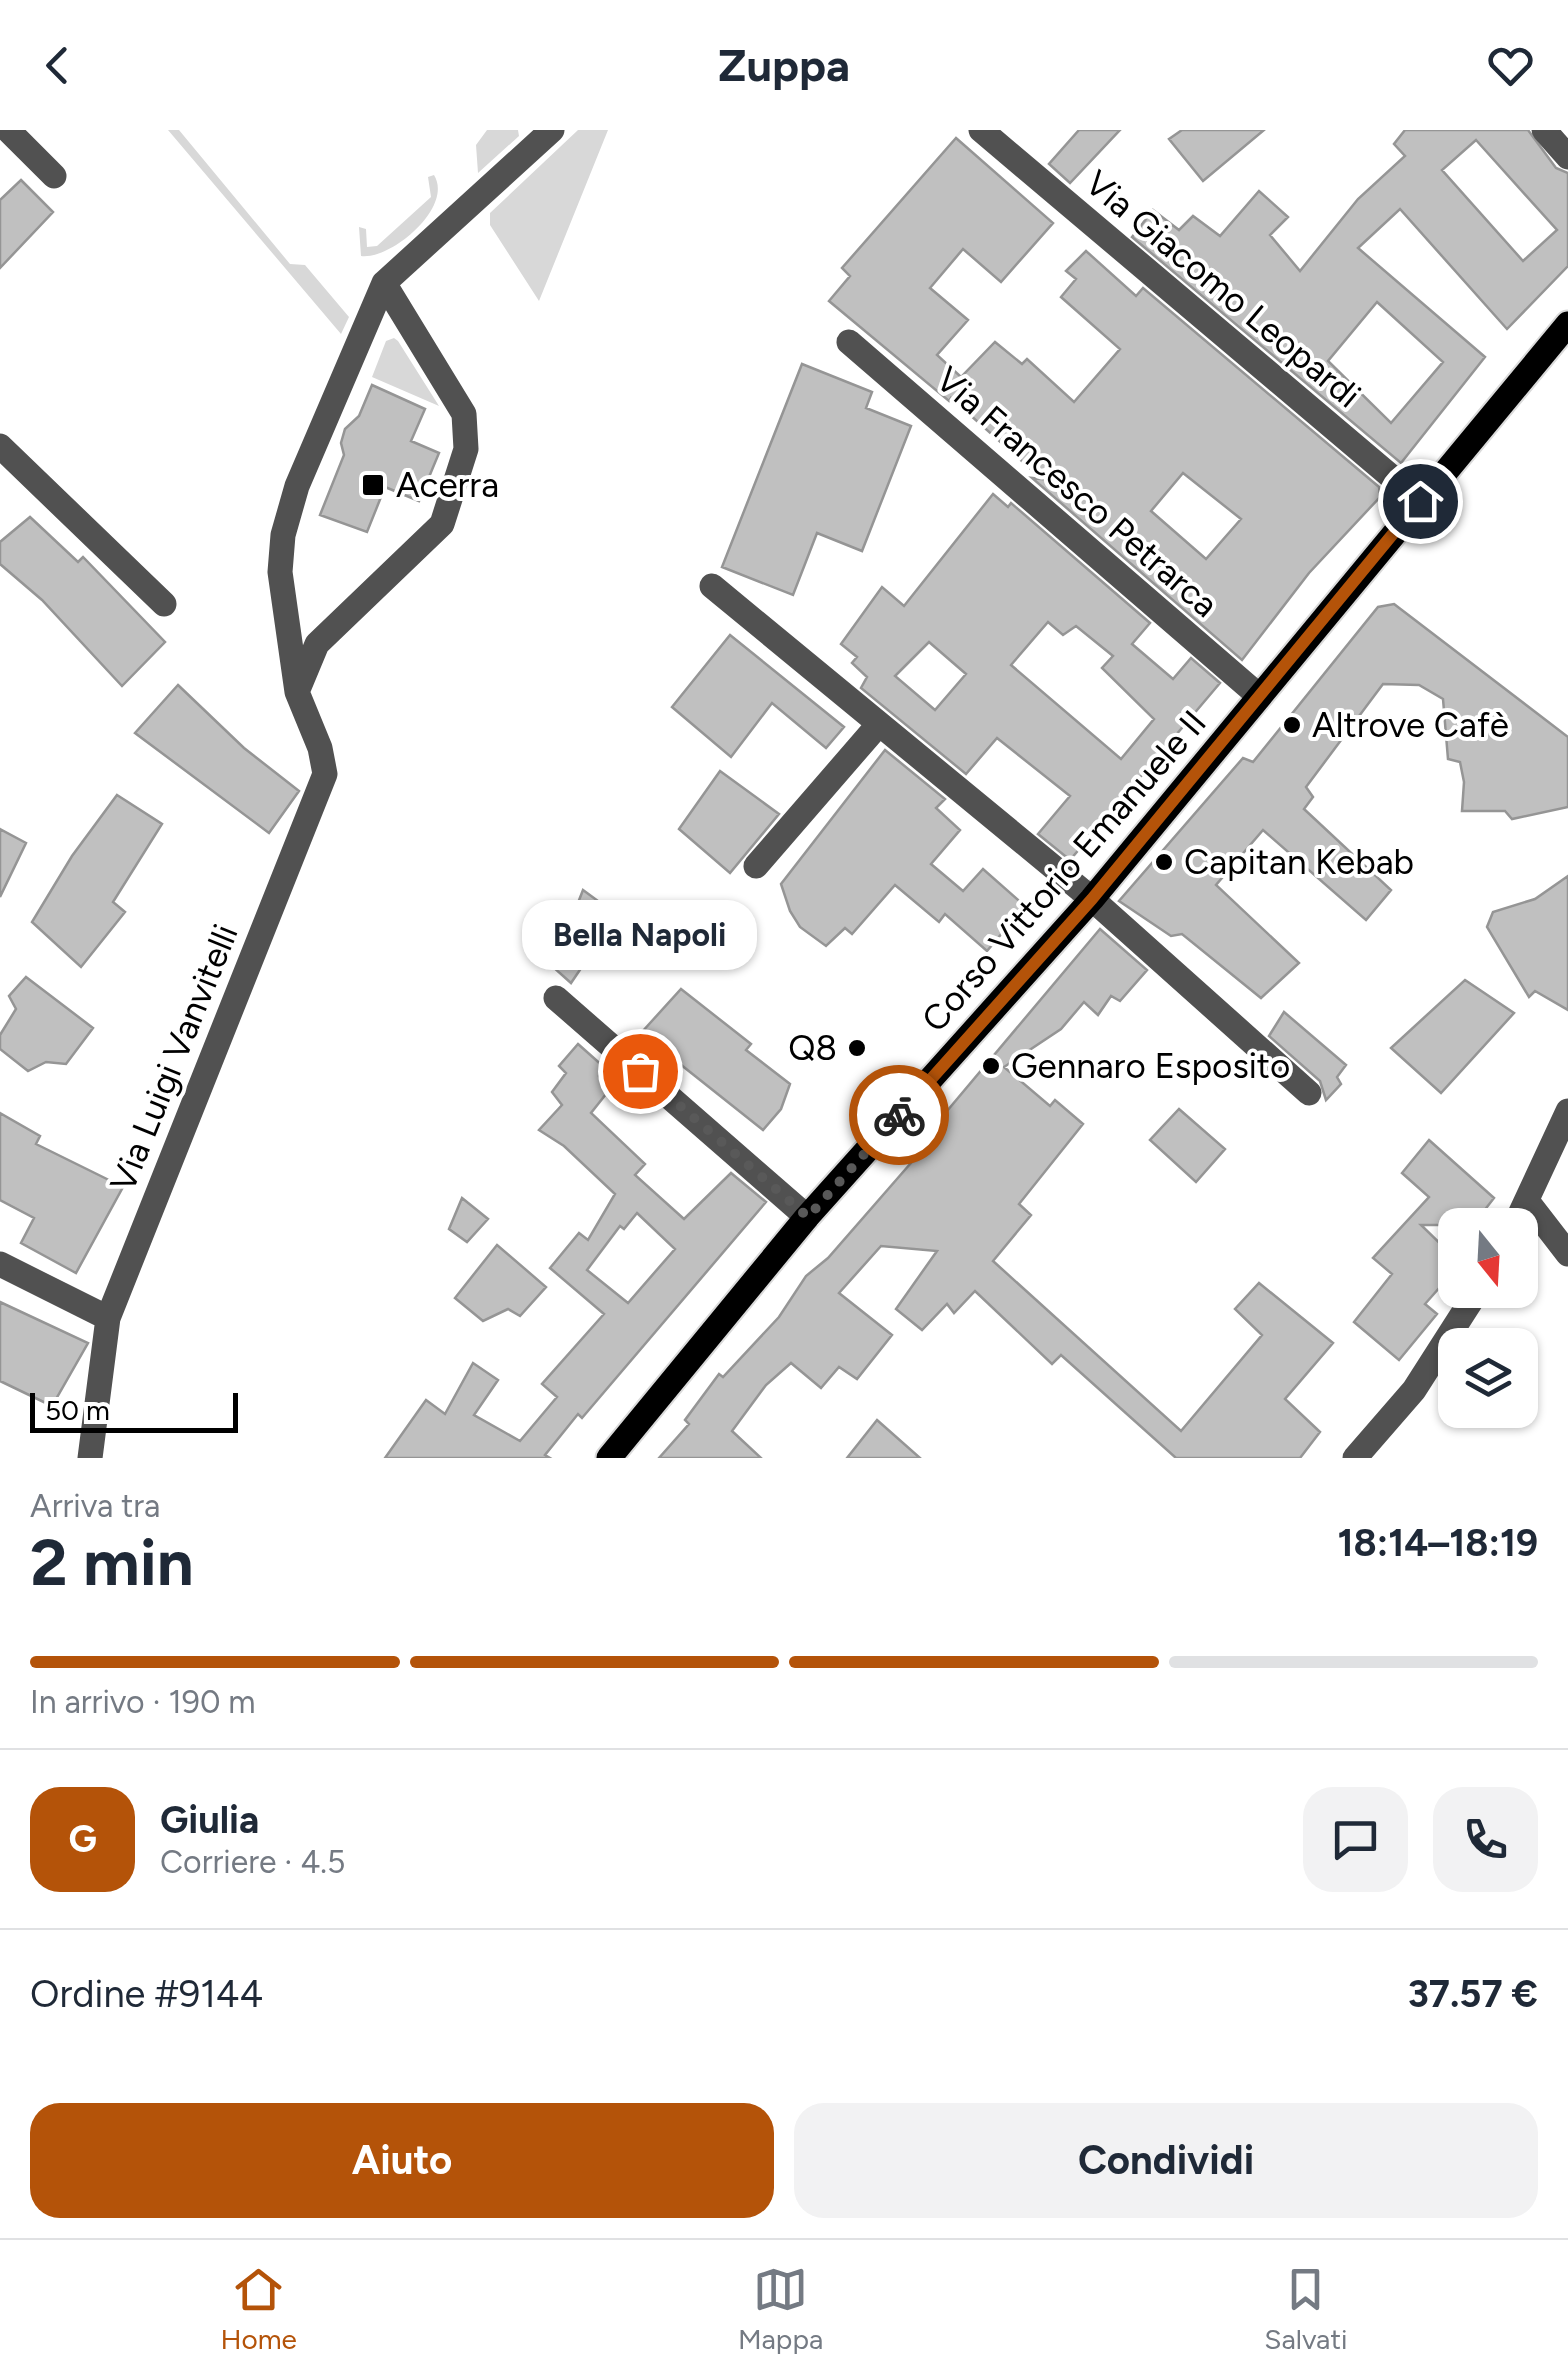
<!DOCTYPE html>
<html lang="it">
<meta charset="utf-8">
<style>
:root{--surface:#fff;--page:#f2f2f3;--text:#1f2937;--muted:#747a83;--line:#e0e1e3;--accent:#b45309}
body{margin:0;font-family:Figtree,sans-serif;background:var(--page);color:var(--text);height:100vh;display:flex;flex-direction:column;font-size:38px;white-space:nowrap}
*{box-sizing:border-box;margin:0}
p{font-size:32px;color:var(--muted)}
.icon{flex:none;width:55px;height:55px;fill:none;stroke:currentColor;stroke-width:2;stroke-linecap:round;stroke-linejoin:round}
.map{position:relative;height:1328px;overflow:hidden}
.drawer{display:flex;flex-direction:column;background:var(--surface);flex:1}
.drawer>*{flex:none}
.needle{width:65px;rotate:162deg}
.buttons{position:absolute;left:1438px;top:1078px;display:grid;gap:20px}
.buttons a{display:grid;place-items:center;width:100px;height:100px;border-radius:20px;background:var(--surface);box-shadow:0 2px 8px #0004;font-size:50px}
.scale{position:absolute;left:30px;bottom:25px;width:208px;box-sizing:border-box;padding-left:10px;border:5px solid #000;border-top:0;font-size:28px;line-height:35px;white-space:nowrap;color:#000;-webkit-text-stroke:8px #fff;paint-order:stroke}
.pin{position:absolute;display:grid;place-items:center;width:85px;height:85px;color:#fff;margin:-42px;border:5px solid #fff;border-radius:50%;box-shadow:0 2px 10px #0007}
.courier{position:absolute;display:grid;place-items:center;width:100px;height:100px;margin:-50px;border:8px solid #b45309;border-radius:50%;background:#fff;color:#222;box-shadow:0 2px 12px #0007}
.bubble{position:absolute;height:70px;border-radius:30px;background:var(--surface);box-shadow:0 2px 8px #0004;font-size:32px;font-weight:700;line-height:70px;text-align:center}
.headline em{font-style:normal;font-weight:700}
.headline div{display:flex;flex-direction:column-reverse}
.headline{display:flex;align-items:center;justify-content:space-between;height:170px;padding:0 30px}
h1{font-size:65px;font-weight:700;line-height:75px}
.bar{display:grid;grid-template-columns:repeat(4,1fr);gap:15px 10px;align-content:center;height:120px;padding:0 30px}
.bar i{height:12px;border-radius:8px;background:var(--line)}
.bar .current{background:var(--accent)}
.bar p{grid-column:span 4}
.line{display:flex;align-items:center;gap:25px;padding:0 30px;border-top:2px solid var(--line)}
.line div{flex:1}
.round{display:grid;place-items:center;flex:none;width:105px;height:105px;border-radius:30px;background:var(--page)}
.cta{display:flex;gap:20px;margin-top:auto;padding:20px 30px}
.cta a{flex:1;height:115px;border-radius:30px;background:var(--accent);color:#fff;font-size:40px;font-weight:700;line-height:115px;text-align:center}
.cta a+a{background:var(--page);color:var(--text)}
header{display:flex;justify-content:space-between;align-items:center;height:130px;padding:0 30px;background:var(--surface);font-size:45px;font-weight:700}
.tab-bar{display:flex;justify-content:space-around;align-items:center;height:140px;border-top:2px solid var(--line);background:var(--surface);font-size:28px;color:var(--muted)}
.tab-bar a{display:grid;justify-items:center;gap:5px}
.tab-bar .current{color:var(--accent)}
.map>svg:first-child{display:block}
.green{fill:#d8d8d8}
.building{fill:#c0c0c0;stroke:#959595;stroke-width:2.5;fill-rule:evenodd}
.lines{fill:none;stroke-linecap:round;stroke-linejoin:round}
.major-casing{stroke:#dbdbdb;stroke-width:29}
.minor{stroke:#515151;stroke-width:25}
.major{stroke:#000;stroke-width:25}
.done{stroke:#595959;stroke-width:10;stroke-dasharray:0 18}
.route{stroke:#b45309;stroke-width:12}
.poi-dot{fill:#000;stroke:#fff;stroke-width:4}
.labels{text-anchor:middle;stroke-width:8;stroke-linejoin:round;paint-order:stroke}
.street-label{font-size:35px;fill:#000;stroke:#fff}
.poi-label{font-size:35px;fill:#000;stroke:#fff;text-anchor:start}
</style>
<header><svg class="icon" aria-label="back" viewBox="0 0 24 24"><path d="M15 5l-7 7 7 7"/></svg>Zuppa<svg class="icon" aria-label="heart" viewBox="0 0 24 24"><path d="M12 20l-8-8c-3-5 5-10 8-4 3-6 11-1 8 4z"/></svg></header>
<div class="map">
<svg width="1568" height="1328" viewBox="0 0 1568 1328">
<rect width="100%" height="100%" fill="#fff"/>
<path class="green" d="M 168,0 L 179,0 L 290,134 L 305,135 L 349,187 L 341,204 Z
M 487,0 L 518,0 L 519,6 L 478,43 L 476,15 Z
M 578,0 L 608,0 L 539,171 L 490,95 L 490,83 Z
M 434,45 C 454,77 391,130 361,126 L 359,97 L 366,99 L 367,117 L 377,116 L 431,67 L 428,47 Z
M 394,208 L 398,211 L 439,276 L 372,247 L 386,211 Z"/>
<path class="building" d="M 1079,0 L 1120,0 L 1070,53 L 1049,34 Z
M 1182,0 L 1264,0 L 1203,51 L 1169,9 Z
M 1405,0 L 1528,0 L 1556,38 L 1568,43 L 1568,136 L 1507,199 L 1400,79 L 1358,118 L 1485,227 L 1401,333 L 1132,107 L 1153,80 L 1179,100 L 1193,86 L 1220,106 L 1259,61 L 1288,87 L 1270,105 L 1300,141 L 1358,69 L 1405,26 L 1394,14 ZM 1476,10 L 1557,100 L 1523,131 L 1442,40 ZM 1377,172 L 1443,232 L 1391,293 L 1328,231 Z
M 956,8 L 1053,93 L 1001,152 L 963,119 L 930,158 L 968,190 L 937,225 L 961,247 L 995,212 L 1022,234 L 1027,229 L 1074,272 L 1120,219 L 1061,167 L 1076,149 L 1066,141 L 1086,121 L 1136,166 L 1143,158 L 1379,357 L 1380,367 L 1309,443 L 1242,530 L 1032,348 L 1042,349 L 951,268 L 949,271 L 829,171 L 850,146 L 842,138 ZM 1183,343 L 1241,389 L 1206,429 L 1151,381 Z
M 21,50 L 53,82 L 0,138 L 0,70 Z
M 802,234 L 872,262 L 866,278 L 911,296 L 862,421 L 817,403 L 793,465 L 722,437 Z
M 372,255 L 425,279 L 411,311 L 439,323 L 419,371 L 385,357 L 367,402 L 320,385 L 344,325 L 341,313 L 345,299 L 359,286 Z
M 993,364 L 1008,377 L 1011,373 L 1150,493 L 1132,514 L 1173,549 L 1191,528 L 1220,553 L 1070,730 L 1038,704 L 1070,666 L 997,608 L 966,644 L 861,558 L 867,547 L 852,533 L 857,527 L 841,514 L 882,457 L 904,476 ZM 1048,492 L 1063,505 L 1076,496 L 1113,526 L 1102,538 L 1154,589 L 1121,629 L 1011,535 ZM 929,512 L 966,544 L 935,580 L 895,546 Z
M 30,387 L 78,432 L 83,427 L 165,512 L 122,556 L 42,470 L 0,434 L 0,412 Z
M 1394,474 L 1568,607 L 1568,677 L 1512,689 L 1505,681 L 1462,681 L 1464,652 L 1460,632 L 1448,629 L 1443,569 L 1419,555 L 1383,554 L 1306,657 L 1313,667 L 1304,679 L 1391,760 L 1366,790 L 1263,700 L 1216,755 L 1299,833 L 1261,868 L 1182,804 L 1171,806 L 1119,771 L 1243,628 L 1253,632 L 1378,477 Z
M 730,505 L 844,597 L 826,618 L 772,573 L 731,627 L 672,577 Z
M 178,555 L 244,618 L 299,661 L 269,703 L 135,603 Z
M 885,620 L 945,669 L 936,678 L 960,700 L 931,734 L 963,761 L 983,739 L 1025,776 L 987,821 L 945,784 L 939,792 L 895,755 L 852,804 L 845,798 L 826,816 L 800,797 L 790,781 L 781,754 Z
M 720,641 L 779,684 L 730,743 L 679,699 Z
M 117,665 L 162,694 L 113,772 L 125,782 L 81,837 L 32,792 L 72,726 Z
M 0,699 L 26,713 L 0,767 Z
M 1568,746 L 1568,880 L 1535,861 L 1529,867 L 1487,797 L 1493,782 L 1535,769 Z
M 583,760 L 617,785 L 571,853 L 553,837 Z
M 1100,799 L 1147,840 L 1120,871 L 1111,866 L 1098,885 L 1084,872 L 1061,899 L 1004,937 L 1050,976 L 1055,970 L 1083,994 L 1019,1074 L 1031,1085 L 993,1131 L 1181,1301 L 1262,1205 L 1235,1179 L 1259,1153 L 1333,1213 L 1285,1269 L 1320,1302 L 1300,1328 L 1176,1328 L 1061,1225 L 1052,1234 L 975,1161 L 954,1183 L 947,1174 L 922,1200 L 896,1179 L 937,1121 L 881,1116 L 839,1163 L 892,1205 L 857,1249 L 839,1237 L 821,1258 L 791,1233 L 766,1255 L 732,1301 L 761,1328 L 659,1328 L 689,1294 L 685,1290 L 719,1244 L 723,1247 L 779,1187 L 806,1146 L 828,1128 L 931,1010 L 926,1006 Z
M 26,847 L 93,898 L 66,934 L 46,932 L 28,941 L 0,919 L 0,905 L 16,879 L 9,866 Z
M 1465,850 L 1514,883 L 1441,963 L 1391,918 Z
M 681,859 L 751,914 L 746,920 L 790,954 L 781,979 L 763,1000 L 641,903 Z
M 1284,882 L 1346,935 L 1337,947 L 1341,954 L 1326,970 L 1320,951 L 1269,906 Z
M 578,914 L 605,938 L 599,946 L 610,959 L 591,983 L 645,1034 L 635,1045 L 684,1089 L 731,1043 L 766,1072 L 582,1288 L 578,1284 L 545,1325 L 550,1328 L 385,1328 L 426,1270 L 445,1284 L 473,1233 L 498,1250 L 474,1285 L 520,1311 L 557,1267 L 542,1254 L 604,1184 L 550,1138 L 579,1103 L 588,1110 L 615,1064 L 564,1016 L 539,1000 L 562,975 L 552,962 L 566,943 L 559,936 ZM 637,1083 L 675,1119 L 628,1173 L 587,1140 L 620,1096 L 624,1099 Z
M 1179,979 L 1225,1019 L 1196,1052 L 1150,1010 Z
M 0,983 L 40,1006 L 36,1014 L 123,1057 L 76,1143 L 21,1113 L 34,1088 L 0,1070 Z
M 1429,1010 L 1494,1068 L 1473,1095 L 1421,1095 L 1455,1128 L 1455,1140 L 1425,1174 L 1437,1184 L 1399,1230 L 1354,1192 L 1392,1144 L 1373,1128 L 1429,1067 L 1402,1043 Z
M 462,1068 L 488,1089 L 467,1112 L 449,1099 Z
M 497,1115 L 546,1157 L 520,1186 L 508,1179 L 483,1191 L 455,1168 Z
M 0,1172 L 88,1213 L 52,1276 L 0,1251 Z
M 877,1290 L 920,1328 L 847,1328 Z"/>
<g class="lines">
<defs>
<path id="major" d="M 609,1328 L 807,1087 L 1092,769 L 1568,194"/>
</defs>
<use href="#major" class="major-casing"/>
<path class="minor" d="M 8,0 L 54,46
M 981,0 L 1420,371
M 1544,0 L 1568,27
M 849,212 L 1259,566
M 0,316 L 164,474
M 712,456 L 1092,769 L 1309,963
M 297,562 L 280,442 L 283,405 L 297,356 L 384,153 L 552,0
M 756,736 L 879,594
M 556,868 L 807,1087
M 1527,1071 L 1568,1124
M 1515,1095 L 1568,981
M 0,1134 L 108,1188
M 90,1328 L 108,1188 L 325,644 L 320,618 L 297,562 L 317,514 L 442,394 L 466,319 L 464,284 L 384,153
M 1355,1328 L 1414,1260 L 1478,1160"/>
<use href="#major" class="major"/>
</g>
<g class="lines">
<path class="done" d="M 640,941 L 808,1087 L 899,985"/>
<path class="route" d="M 899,985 L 1092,769 L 1420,371"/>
</g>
<g class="poi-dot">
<rect x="361" y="343" width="24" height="24" rx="5"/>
<circle cx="1292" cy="595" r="10"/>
<circle cx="1164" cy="732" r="10"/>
<circle cx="857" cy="918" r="10"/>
<circle cx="991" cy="936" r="10"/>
</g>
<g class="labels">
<g class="street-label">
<text transform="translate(1223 159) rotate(40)" y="12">Via Giacomo Leopardi</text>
<text transform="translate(1077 362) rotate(41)" y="12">Via Francesco Petrarca</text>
<text transform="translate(1064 741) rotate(-49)" y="12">Corso Vittorio Emanuele II</text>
<text transform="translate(174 928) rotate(-68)" y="12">Via Luigi Vanvitelli</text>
</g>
<g class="poi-label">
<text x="396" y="367">Acerra</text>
<text x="1312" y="607">Altrove Cafè</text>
<text x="1184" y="744">Capitan Kebab</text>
<text x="837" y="930" text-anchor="end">Q8</text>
<text x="1011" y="948">Gennaro Esposito</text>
</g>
</g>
</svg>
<div class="buttons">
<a><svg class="needle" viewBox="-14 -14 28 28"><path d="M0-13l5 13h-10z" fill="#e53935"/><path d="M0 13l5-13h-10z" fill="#747a83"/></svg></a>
<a><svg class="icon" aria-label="layers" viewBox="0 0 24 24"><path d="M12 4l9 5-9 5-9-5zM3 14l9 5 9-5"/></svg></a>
</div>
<div class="scale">50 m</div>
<div class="pin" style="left:640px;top:941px;background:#ea580c"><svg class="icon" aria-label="bag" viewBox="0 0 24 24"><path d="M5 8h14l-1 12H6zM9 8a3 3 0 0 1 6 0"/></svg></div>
<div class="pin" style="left:1420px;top:371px;background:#1f2937"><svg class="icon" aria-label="home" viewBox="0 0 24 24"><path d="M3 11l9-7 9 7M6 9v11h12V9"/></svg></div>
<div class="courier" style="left:899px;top:985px"><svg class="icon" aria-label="bike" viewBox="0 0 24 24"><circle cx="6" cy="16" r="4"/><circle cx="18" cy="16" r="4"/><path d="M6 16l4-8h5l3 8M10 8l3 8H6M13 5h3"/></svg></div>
<div class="bubble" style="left:522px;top:770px;width:235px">Bella Napoli</div>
</div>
<section class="drawer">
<div class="headline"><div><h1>2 min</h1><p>Arriva tra</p></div><em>18:14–18:19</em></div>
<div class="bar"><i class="current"></i><i class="current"></i><i class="current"></i><i></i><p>In arrivo · 190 m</p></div>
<div class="line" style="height:180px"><b class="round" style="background:var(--accent);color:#fff">G</b><div><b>Giulia</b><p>Corriere · 4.5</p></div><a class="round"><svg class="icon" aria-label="chat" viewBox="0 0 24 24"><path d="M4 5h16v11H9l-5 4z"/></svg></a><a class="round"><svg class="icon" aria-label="phone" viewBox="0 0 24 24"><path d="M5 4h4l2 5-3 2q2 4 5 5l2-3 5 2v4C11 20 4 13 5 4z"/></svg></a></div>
<div class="line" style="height:130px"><div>Ordine #9144</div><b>37.57 €</b></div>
<div class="cta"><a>Aiuto</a><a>Condividi</a></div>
</section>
<nav class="tab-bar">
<a class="current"><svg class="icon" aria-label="home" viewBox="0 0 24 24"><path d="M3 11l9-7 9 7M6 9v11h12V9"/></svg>Home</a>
<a><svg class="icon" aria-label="map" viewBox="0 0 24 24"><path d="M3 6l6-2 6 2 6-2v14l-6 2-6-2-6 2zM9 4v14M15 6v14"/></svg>Mappa</a>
<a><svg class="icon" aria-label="saved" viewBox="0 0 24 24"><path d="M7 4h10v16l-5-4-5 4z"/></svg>Salvati</a>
</nav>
